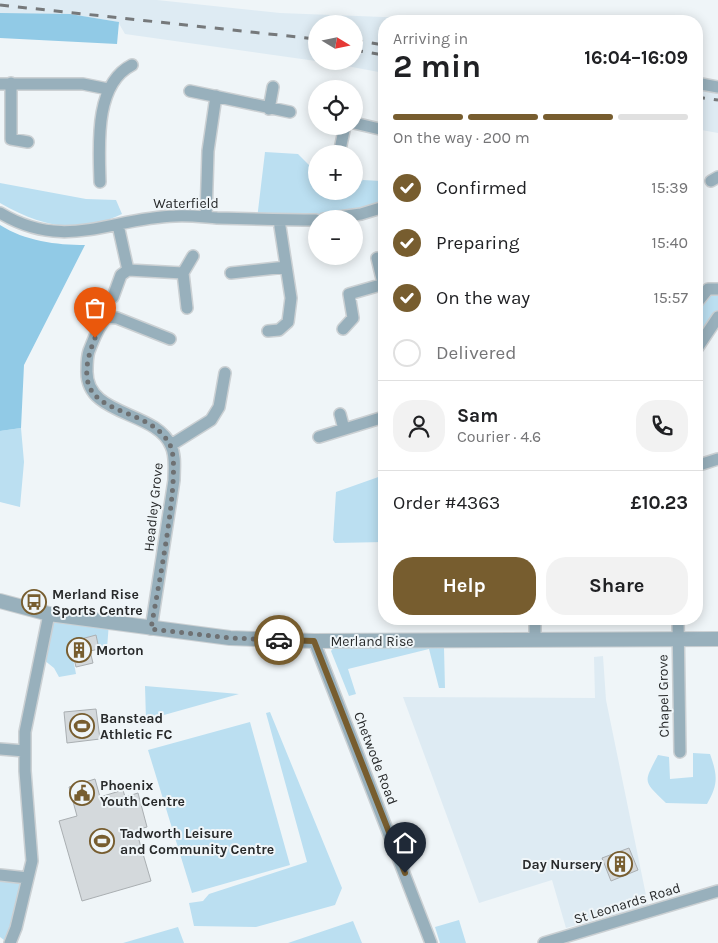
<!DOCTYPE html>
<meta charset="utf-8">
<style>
:root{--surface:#fff;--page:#f2f2f2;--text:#202124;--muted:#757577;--line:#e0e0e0;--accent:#775d2f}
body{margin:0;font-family:Karla,sans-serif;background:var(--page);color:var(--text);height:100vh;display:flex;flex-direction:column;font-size:19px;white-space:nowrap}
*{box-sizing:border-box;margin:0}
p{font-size:16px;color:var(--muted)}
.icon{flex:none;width:28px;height:28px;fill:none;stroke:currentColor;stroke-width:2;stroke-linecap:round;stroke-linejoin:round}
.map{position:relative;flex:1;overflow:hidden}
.details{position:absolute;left:378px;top:15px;width:325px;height:610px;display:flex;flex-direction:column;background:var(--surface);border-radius:20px;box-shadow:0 2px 12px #0003}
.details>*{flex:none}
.needle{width:32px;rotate:100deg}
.buttons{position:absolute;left:308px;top:15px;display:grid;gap:10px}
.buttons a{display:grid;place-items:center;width:55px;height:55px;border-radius:50%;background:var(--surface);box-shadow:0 2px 12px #0003;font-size:25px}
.pin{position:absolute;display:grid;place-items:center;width:42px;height:42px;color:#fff;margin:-51px -21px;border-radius:50% 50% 50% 0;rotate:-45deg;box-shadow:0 0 5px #0007}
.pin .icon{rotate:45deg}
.courier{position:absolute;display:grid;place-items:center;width:50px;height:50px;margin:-25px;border:4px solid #775d2f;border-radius:50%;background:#fff;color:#222;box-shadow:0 1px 6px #0007}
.overview em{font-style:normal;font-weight:700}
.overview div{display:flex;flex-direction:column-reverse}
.overview{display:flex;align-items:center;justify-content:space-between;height:85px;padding:0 15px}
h1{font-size:32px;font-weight:700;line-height:38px}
.bar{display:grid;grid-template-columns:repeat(4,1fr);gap:8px 5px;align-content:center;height:60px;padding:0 15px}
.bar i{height:6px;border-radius:4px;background:var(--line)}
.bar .on{background:var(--accent)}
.bar p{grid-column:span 4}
.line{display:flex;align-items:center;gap:12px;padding:0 15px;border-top:1px solid var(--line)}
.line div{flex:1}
.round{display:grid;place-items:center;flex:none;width:52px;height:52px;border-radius:20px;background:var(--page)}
ol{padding:0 15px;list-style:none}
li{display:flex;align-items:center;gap:15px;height:55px}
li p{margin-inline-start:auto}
li .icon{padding:5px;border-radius:50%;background:var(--accent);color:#fff;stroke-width:4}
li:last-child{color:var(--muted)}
li i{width:28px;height:28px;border:2px solid var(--line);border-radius:50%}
.action{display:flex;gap:10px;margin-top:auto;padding:10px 15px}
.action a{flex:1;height:58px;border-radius:20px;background:var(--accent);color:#fff;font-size:20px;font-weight:700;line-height:58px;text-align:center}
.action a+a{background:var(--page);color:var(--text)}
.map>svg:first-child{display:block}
.built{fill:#deebf3}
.green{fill:#bbdff1}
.forest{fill:#91cae6}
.building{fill:#d4d9dc;stroke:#aaafb2}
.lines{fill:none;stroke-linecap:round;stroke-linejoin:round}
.minor-casing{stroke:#cbd0d3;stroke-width:14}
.tertiary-casing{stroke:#cbd0d3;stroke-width:16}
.minor{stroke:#98b0bc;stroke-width:11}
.tertiary{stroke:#98b0bc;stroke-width:14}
.rail{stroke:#76797b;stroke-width:3;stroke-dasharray:9 9;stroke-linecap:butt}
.done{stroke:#6e7173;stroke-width:5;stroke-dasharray:0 9}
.route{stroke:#775d2f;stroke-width:6}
.labels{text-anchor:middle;stroke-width:4;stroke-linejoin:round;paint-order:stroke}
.street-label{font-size:14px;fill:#282a2b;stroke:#eff5f8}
.poi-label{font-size:14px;font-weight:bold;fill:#282a2b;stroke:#eff5f8;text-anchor:start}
</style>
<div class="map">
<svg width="718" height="943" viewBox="0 0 718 943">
<rect width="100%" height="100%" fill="#eff5f8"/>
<path class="built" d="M 0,0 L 157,0 L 280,13 L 409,18 L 410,21 L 384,21 L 384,73 L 320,61 L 354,61 L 354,24 L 316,24 L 316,61 L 125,34 L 118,22 L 70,14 L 0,14 Z
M 696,87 L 718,89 L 718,133 L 696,129 Z
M 603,656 L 606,700 L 648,905 L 566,928 L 552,880 L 479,903 L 403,697 L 595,698 L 594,657 Z"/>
<path class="green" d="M 265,152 L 298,154 L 312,168 L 311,178 L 316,179 L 316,191 L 354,191 L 354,186 L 363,180 L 381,181 L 384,172 L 384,207 L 361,214 L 257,219 Z
M 0,183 L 86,199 L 116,200 L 122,214 C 76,235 43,227 0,203 Z
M 718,289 L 718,317 L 696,350 L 696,304 Z
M 21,428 L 24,462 L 20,507 L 0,502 L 0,431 Z
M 384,475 L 384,542 L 335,543 L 333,540 L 336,492 Z
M 49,614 L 109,623 L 107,648 L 99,649 L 96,635 L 70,642 L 76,674 L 59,677 L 54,668 L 39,656 Z
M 334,647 L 444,648 L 445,688 L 439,688 L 429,649 L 348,669 L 356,694 L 349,696 L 331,651 Z
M 145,686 L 239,694 L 146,720 Z
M 270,712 L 342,888 L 335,905 L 256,927 L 194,926 L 189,903 L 203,901 L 209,894 L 307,862 L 266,713 Z
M 250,722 L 290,865 L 192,893 L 148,750 Z
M 693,753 L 710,754 C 718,776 718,785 707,804 L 666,803 C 643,780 643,784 658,755 L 669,757 L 670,779 L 693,777 Z
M 0,881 L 19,881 L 24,884 L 16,916 L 4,940 L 0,937 Z
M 459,920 L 466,943 L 440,943 L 435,927 Z
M 353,921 L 362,943 L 288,943 Z
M 178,927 L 184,943 L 123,943 Z"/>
<path class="forest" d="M 0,13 L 70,14 L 119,22 L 117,44 L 0,38 Z
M 0,225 C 25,241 56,245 85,245 L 24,365 L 21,428 L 0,431 Z"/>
<path class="building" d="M 96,635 L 99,649 L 90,651 L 93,663 L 76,667 L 70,642 Z
M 96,709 L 100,739 L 67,743 L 64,712 Z
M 95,779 L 100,797 L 123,790 L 125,797 L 138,793 L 147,827 L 136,830 L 151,881 L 82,901 L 59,821 L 77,816 L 69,787 Z
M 629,848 L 638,870 L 611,881 L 602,858 Z"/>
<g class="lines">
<defs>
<path id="minor" d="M 11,83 L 11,139 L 28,142
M 696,83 L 718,87
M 0,84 L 83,84 L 108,89
M 190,91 L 290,112
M 269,109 L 273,87
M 354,123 L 384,130
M 339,154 L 345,126
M 711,181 L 718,177
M 100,182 C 99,146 94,84 132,65
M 0,213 C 65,252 110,218 175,216 C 189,215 203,217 217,218 C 250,219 283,220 316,220
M 206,217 L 208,151 L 216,96
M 324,219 L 361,214 L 384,207
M 118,225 L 128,270
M 377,258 L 383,283
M 183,273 L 193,256
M 231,273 L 286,267
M 113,297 L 121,275 L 128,270 L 183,273 L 187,308
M 696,304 L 708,289 L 718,289
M 343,329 L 353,318 L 349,294 L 384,284
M 268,331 L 279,330 L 288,322 L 291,298 L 279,220
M 696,350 L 718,317
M 340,414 L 344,429
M 319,437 L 384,417
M 171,445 L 211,420 L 219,407 L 225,373
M 696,466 L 718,459
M 535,619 L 535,639
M 678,619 L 680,752
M 151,629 L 174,480 C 174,469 176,456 171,446 C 156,410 85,417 87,370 C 87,363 87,357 89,351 C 94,339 98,326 107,317 L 117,318 L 170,339
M 314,641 L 431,943
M 0,749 L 25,751
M 0,875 L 28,878
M 10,943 L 16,928 L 32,861 L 25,771 L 25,732 L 49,614
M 544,943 L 718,891"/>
<path id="tertiary" d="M 0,601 L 49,614 L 230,638 L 314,641 L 718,639"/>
</defs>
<use href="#minor" class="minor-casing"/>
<use href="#tertiary" class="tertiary-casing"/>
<use href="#minor" class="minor"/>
<use href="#tertiary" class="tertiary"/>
<path class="rail" d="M 0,5 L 316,39
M 354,40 L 384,45
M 354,50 L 384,55
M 696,97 L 718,100"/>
</g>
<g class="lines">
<path class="done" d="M 95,338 C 60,424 146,398 170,445 C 183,468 156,597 151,629 L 230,638 L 279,640"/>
<path class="route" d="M 279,640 L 314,641 L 405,873"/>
</g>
<defs>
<symbol id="bus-ring" viewBox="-11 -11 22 22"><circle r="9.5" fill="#eff5f8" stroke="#775d2f" stroke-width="1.5"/><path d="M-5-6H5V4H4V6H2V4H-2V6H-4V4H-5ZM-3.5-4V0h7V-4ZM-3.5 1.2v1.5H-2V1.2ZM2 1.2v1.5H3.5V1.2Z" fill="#775d2f"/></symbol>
<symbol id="building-ring" viewBox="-11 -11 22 22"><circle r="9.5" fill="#eff5f8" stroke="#775d2f" stroke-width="1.5"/><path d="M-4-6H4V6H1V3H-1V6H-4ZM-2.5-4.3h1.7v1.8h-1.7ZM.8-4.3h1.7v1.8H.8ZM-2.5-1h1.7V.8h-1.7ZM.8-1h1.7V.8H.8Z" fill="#775d2f"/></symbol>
<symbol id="stadium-ring" viewBox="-11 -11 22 22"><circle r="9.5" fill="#eff5f8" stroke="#775d2f" stroke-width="1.5"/><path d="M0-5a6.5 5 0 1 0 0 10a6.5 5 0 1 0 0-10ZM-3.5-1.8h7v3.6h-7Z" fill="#775d2f"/></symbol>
<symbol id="civic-ring" viewBox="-11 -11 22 22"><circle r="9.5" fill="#eff5f8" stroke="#775d2f" stroke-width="1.5"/><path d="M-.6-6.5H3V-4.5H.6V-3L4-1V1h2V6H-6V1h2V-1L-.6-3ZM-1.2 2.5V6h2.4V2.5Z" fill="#775d2f"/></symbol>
</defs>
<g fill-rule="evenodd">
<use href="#bus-ring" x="20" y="588" width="28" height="28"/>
<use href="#building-ring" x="65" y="636" width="28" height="28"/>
<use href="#stadium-ring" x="68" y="712" width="28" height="28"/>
<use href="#civic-ring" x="68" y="779" width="28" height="28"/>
<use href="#stadium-ring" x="88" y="827" width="28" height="28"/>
<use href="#building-ring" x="606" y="850" width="28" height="28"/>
</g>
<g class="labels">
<g class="street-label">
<text x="186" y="208">Waterfield</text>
<text transform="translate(153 507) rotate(-84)" y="5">Headley Grove</text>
<text x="372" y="646">Merland Rise</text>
<text transform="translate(663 696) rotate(-91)" y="5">Chapel Grove</text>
<text transform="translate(376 758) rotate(69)" y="5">Chetwode Road</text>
<text transform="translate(627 903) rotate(-17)" y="5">St Leonards Road</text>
</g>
<g class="poi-label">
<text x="52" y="599">Merland Rise<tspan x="52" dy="16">Sports Centre</tspan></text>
<text x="96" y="655">Morton</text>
<text x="100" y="723">Banstead<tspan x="100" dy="16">Athletic FC</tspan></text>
<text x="100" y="790">Phoenix<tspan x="100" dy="16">Youth Centre</tspan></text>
<text x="120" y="838">Tadworth Leisure<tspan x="120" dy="16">and Community Centre</tspan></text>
<text x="602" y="869" text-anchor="end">Day Nursery</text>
</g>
</g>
</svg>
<div class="buttons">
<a><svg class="needle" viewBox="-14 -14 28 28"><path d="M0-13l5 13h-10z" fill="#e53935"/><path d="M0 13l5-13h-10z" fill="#757577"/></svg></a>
<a><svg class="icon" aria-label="locate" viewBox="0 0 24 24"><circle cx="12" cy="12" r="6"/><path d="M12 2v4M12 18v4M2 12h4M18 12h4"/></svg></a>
<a>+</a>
<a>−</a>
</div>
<div class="pin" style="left:95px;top:338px;background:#ea580c"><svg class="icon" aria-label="bag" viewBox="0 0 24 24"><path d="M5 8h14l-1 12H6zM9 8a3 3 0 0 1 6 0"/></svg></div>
<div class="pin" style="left:405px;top:873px;background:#1f2937"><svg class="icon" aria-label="home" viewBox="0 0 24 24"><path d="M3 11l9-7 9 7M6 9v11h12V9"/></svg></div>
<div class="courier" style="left:279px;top:640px"><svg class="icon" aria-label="car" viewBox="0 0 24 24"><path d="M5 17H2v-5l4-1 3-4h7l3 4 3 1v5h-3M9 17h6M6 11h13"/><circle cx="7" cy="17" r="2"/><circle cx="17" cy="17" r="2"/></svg></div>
<section class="details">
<div class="overview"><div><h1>2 min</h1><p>Arriving in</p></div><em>16:04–16:09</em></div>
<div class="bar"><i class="on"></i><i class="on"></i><i class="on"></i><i></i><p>On the way · 200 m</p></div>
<ol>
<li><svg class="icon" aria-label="check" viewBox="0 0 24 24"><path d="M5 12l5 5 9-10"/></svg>Confirmed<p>15:39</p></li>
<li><svg class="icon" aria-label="check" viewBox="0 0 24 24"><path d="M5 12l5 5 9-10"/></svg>Preparing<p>15:40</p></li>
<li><svg class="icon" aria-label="check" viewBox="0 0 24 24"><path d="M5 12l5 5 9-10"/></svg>On the way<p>15:57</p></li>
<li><i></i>Delivered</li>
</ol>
<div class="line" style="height:90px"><a class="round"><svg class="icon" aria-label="person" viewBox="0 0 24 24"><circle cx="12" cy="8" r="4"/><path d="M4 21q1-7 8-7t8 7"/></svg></a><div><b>Sam</b><p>Courier · 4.6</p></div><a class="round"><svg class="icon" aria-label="phone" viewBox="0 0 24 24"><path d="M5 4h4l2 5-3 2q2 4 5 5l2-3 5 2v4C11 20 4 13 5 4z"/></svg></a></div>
<div class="line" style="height:65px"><div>Order #4363</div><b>£10.23</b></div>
<div class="action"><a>Help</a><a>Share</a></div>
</section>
</div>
